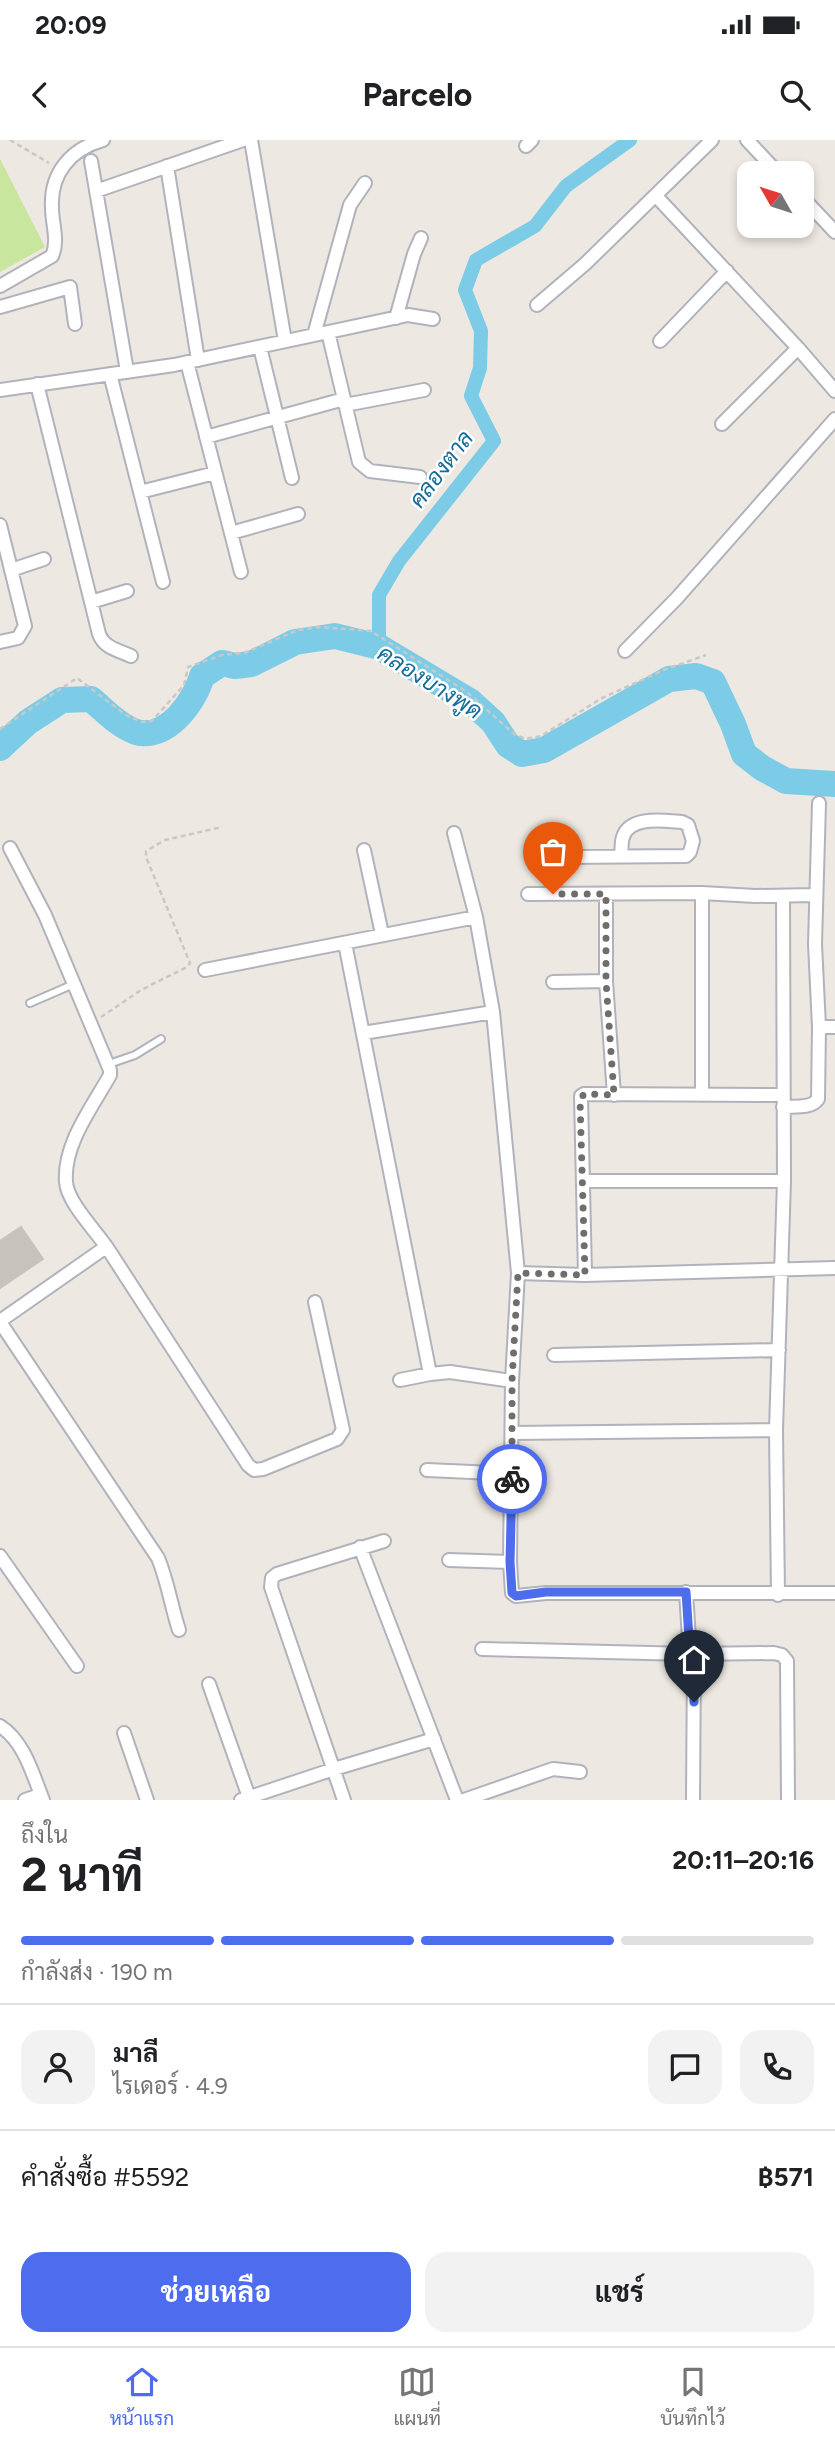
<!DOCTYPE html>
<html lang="th">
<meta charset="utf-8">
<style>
:root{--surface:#fff;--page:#f2f2f2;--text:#202124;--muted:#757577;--line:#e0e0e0;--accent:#4d6dee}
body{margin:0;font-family:Figtree,Sarabun,sans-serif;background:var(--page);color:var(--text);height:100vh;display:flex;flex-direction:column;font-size:26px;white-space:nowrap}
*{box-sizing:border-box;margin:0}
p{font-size:23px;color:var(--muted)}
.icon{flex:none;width:38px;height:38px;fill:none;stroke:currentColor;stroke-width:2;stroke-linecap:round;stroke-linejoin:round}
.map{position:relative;height:1660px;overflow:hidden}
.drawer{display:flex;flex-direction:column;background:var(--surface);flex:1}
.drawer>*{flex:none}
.needle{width:46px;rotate:309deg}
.controls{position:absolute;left:737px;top:21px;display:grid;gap:14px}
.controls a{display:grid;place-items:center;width:77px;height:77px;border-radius:14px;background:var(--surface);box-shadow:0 4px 10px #0003;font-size:35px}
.pin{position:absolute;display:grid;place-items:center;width:60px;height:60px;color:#fff;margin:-72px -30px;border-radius:50% 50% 50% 0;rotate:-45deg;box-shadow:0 0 7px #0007}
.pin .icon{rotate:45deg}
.courier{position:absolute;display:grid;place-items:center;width:70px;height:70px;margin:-35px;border:5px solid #4d6dee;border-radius:50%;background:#fff;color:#222;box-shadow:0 2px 9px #0007}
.overview em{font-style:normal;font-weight:700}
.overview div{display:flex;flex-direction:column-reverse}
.overview{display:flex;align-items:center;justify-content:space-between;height:119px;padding:0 21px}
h1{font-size:46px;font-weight:700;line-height:52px}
.bar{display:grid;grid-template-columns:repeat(4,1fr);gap:10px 7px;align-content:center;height:84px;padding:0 21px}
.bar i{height:9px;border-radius:5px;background:var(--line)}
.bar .selected{background:var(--accent)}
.bar p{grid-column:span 4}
.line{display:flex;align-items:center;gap:18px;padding:0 21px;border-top:2px solid var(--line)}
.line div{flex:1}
.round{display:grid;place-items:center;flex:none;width:74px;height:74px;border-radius:21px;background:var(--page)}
.action{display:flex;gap:14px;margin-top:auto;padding:14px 21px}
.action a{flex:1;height:80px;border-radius:21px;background:var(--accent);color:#fff;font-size:28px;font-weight:700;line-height:80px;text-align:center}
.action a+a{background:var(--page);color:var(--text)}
.status{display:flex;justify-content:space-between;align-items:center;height:49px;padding:0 35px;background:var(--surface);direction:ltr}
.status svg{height:19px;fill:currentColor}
header{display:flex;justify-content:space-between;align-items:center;height:91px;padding:0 21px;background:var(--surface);font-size:32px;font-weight:700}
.menu{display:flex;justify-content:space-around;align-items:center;height:98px;border-top:2px solid var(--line);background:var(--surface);font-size:19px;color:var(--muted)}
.menu a{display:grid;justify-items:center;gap:4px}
.menu .selected{color:var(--accent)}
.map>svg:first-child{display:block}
.pitch{fill:#c8e69e}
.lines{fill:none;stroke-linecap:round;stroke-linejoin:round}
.canal{stroke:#7ccce7;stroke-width:14}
.river{stroke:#7ccce7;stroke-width:26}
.building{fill:#c6c2bc;stroke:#c9c4ba;stroke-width:2}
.service-casing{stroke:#b1b3bc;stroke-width:10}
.minor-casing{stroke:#b1b3bc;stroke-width:16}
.path{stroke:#c8c8c8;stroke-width:2.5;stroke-dasharray:5 3.5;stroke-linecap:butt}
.service{stroke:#fff;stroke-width:6}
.minor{stroke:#fff;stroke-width:12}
.done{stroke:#706e6c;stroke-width:7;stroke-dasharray:0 12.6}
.route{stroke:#4d6dee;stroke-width:9}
.labels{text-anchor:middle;stroke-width:5;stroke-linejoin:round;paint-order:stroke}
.water-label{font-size:23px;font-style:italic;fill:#176d97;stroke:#fff}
</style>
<div class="status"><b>20:09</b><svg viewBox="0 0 49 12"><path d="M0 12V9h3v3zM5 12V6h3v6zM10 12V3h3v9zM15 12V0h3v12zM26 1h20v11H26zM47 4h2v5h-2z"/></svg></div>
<header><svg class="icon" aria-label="back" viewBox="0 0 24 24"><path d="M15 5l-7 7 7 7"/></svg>Parcelo<svg class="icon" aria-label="search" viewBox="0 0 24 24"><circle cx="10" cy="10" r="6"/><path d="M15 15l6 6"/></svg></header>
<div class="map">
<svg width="835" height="1660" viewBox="0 0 835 1660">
<rect width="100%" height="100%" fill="#ede8e1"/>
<path class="pitch" d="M 0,19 L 45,107 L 0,132 Z"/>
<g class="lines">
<path class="canal" d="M 379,507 L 379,455 L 399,421 L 494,301 L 471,256 L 480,228 L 481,191 L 465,150 L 476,120 L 535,86 L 566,46 L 630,0"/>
<path class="river" d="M 0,608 L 28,582 L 62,560 L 91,559 C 104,570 119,586 136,592 C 167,601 195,561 202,536 L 222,523 L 235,526 L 251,524 L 295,502 L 335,496 L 379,507 L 471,562 L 493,582 L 508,605 L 522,614 L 544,610 L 669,539 L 696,536 L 713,542 L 733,584 L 744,614 L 762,628 L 786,641 L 835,644"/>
</g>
<path class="building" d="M 21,1087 L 43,1119 L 0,1148 L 0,1101 Z"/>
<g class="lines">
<defs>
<path id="service" d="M 30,863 L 74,844
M 109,924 L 135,915 L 161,899"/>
<path id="minor" d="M 251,0 L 285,201
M 747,0 L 778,33
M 526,6 L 532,0
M 91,21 L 127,231
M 167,26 L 198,220
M 96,51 L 243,0
M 656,56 L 798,208 L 835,251
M 802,57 L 835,92
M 0,146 L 52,116 C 59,101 52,84 52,68 C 50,33 71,9 103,0
M 537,165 L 585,124 L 712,0
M 0,167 L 70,147 L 75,184
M 396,178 L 414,114 L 421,98
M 328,192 L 359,322 L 370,331 L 420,337
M 314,195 L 350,65 L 365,43
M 660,201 L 727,131
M 260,207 L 292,338
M 187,222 L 241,432
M 110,234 L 163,442
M 37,244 L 99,494 C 104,508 118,510 131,516
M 0,250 L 174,225 L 408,175 L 433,179
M 345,265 L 424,250
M 722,284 L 798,208
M 206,297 L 344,259
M 140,352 L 215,333
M 0,385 L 25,486 L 18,498 L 0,502
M 231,393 L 298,374
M 11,430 L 44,419
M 91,462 L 127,451
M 625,511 L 677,458 L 835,279
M 454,693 L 476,777 L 493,872 L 518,1133 L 512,1241 L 510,1422 L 512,1453 L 516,1456 L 546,1453 L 835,1453
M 10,708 L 45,775 L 110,930 L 110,935 C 93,966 63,1004 66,1042 C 67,1062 97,1092 108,1109 C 155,1181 202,1253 248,1325 L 254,1330 L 263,1329 L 337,1299 L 343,1290 L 315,1162
M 364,710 L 382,794
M 553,753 C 553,739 551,726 564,717 L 686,716 L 690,712 L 693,701 L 688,685 L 682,682 C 665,681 630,675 623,697 C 621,702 622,710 621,715
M 528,754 L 702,753 L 755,756 L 815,755
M 606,754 L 606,841 L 614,955
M 345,803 L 430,1234 L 450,1232 L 512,1241
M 205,830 L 476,777
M 553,842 L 606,841
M 819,887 L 835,887
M 363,893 L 493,872
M 702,955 L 702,753
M 783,967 C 795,966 811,969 818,959 L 819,887 L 815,804 L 819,663
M 584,1041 L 784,1041
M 518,1133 L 585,1135 L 835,1128
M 585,1135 L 581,956 L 584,954 L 783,955
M 0,1181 L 106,1107
M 0,1182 L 158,1418 C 168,1442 171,1466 179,1490
M 554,1215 L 779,1210
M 400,1240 L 430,1234
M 512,1293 L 776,1290
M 427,1330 L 513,1334
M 360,1407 L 457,1660
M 0,1416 L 77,1526
M 449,1420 L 510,1422
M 686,1452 L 690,1514
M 778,1455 L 776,1290 L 784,1041 L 783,756
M 482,1509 L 690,1514 L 774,1513 L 782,1515 L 787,1521 L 788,1660
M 209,1544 L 250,1660
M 0,1586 C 24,1601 33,1635 43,1660
M 124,1593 L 147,1660
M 25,1660 L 40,1655
M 241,1660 L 334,1629 L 434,1599
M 344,1660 L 271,1447 L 272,1438 L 277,1434 L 384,1401
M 464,1660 L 553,1629 L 580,1632
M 693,1660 L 694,1514"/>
</defs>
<use href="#service" class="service-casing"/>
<use href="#minor" class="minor-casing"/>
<path class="path" d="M 10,0 L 49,23
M 0,589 L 77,538 L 126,575 L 142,582 L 152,581 L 184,545 L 188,527 L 222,515 L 244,513 L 298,490 L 320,487 L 371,491 L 467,552 L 514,594 L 526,599 L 541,596 L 602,558 L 664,530 L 706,515
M 101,877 L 141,850 L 187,827 L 190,823 L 146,717 L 146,711 L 165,700 L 222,687"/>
<use href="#service" class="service"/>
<use href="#minor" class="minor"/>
</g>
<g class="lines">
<path class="done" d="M 512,1339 L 512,1241 L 518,1133 L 585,1135 L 580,960 L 584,954 L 614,955 L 606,841 L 606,754 L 553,754"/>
<path class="route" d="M 512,1339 L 510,1422 L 512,1453 L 516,1456 L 546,1452 L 686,1452 L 690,1514 L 694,1514 L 694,1562"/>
</g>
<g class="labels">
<g class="water-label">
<text transform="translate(441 329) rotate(-53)" y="8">คลองตาล</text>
<text transform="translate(430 542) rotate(32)" y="8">คลองบางพูด</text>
</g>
</g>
</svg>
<div class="controls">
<a><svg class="needle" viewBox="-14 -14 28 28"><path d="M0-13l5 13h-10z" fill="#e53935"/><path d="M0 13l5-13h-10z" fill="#757577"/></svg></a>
</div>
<div class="pin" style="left:553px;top:754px;background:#ea580c"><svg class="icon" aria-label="bag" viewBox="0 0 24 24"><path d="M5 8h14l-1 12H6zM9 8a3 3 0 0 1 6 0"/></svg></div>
<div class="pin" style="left:694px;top:1562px;background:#1f2937"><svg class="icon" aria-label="home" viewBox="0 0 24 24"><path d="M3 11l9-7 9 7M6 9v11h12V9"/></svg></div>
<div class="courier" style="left:512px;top:1339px"><svg class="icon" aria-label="bike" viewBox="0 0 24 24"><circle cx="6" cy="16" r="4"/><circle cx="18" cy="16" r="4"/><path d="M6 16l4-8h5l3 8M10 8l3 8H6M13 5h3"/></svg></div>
</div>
<section class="drawer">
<div class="overview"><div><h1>2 นาที</h1><p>ถึงใน</p></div><em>20:11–20:16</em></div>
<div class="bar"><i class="selected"></i><i class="selected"></i><i class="selected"></i><i></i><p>กำลังส่ง · 190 m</p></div>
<div class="line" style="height:126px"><a class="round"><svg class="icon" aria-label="person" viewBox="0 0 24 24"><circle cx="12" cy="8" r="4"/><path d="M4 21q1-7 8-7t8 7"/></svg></a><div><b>มาลี</b><p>ไรเดอร์ · 4.9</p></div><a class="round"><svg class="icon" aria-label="chat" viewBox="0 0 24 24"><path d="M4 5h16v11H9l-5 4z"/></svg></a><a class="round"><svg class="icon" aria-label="phone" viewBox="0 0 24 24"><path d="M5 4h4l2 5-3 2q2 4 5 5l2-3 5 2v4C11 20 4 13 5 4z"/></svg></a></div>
<div class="line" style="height:91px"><div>คำสั่งซื้อ #5592</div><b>฿571</b></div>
<div class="action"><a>ช่วยเหลือ</a><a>แชร์</a></div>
</section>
<nav class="menu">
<a class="selected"><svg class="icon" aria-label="home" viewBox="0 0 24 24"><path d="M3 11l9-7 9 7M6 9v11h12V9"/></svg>หน้าแรก</a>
<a><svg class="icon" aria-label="map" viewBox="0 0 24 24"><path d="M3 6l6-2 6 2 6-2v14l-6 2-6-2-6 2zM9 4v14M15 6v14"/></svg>แผนที่</a>
<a><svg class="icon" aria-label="saved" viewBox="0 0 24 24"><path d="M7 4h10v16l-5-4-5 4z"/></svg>บันทึกไว้</a>
</nav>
